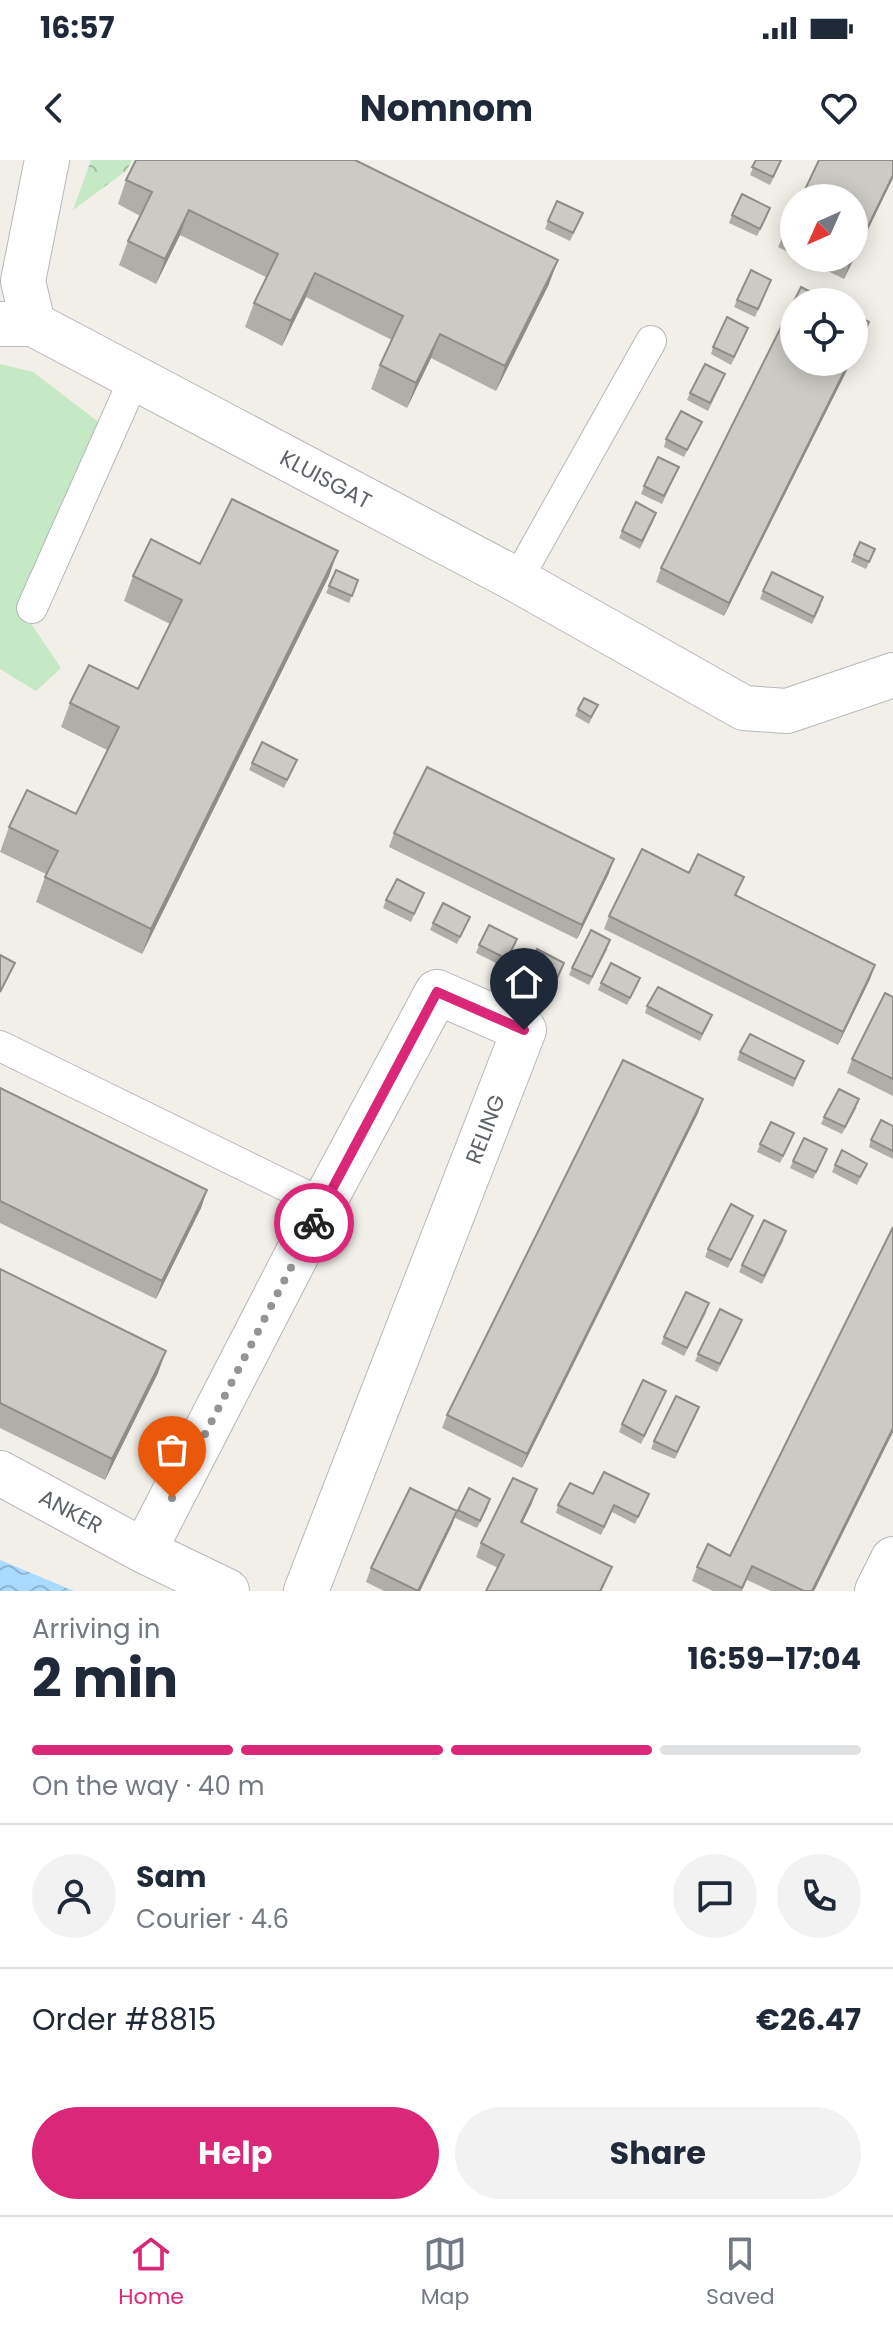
<!DOCTYPE html>
<meta charset="utf-8">
<style>
:root{--surface:#fff;--page:#f2f2f3;--text:#1f2937;--muted:#747a83;--line:#e0e1e3;--accent:#db2777}
body{margin:0;font-family:Poppins,sans-serif;background:var(--page);color:var(--text);height:100vh;display:flex;flex-direction:column;font-size:30px;white-space:nowrap}
*{box-sizing:border-box;margin:0}
p{font-size:26px;color:var(--muted)}
.icon{flex:none;width:44px;height:44px;fill:none;stroke:currentColor;stroke-width:2;stroke-linecap:round;stroke-linejoin:round}
.map{position:relative;height:1431px;overflow:hidden}
.panel{display:flex;flex-direction:column;background:var(--surface);flex:1}
.panel>*{flex:none}
.needle{width:52px;rotate:225deg}
.buttons{position:absolute;left:780px;top:24px;display:grid;gap:16px}
.buttons a{display:grid;place-items:center;width:88px;height:88px;border-radius:50%;background:var(--surface);box-shadow:0 4px 20px #0003;font-size:40px}
.pin{position:absolute;display:grid;place-items:center;width:68px;height:68px;color:#fff;margin:-82px -34px;border-radius:50% 50% 50% 0;rotate:-45deg;box-shadow:0 0 8px #0007}
.pin .icon{rotate:45deg}
.courier{position:absolute;display:grid;place-items:center;width:80px;height:80px;margin:-40px;border:6px solid #db2777;border-radius:50%;background:#fff;color:#222;box-shadow:0 2px 10px #0007}
.headline em{font-style:normal;font-weight:700}
.headline div{display:flex;flex-direction:column-reverse}
.headline{display:flex;align-items:center;justify-content:space-between;height:136px;padding:0 32px}
h1{font-size:52px;font-weight:700;line-height:60px}
.bar{display:grid;grid-template-columns:repeat(4,1fr);gap:12px 8px;align-content:center;height:96px;padding:0 32px}
.bar i{height:10px;border-radius:6px;background:var(--line)}
.bar .current{background:var(--accent)}
.bar p{grid-column:span 4}
.line{display:flex;align-items:center;gap:20px;padding:0 32px;border-top:2px solid var(--line)}
.line div{flex:1}
.round{display:grid;place-items:center;flex:none;width:84px;height:84px;border-radius:42px;background:var(--page)}
.cta{display:flex;gap:16px;margin-top:auto;padding:16px 32px}
.cta a{flex:1;height:92px;border-radius:48px;background:var(--accent);color:#fff;font-size:32px;font-weight:700;line-height:92px;text-align:center}
.cta a+a{background:var(--page);color:var(--text)}
.status{display:flex;justify-content:space-between;align-items:center;height:56px;padding:0 40px;background:var(--surface);direction:ltr}
.status svg{height:22px;fill:currentColor}
header{display:flex;justify-content:space-between;align-items:center;height:104px;padding:0 32px;background:var(--surface);font-size:36px;font-weight:700}
.tab-bar{display:flex;justify-content:space-around;align-items:center;height:112px;border-top:2px solid var(--line);background:var(--surface);font-size:22px;color:var(--muted)}
.tab-bar a{display:grid;justify-items:center;gap:4px}
.tab-bar .current{color:var(--accent)}
.map>svg:first-child{display:block}
.grass{fill:#c5e8c5}
.forest{fill:url(#forest-crowns)}
.water{fill:url(#water-waves)}
.lines{fill:none;stroke-linecap:round;stroke-linejoin:round}
.service-casing{stroke:#b5b8bc;stroke-width:32}
.minor-casing{stroke:#b5b8bc;stroke-width:46}
.service{stroke:#fff;stroke-width:30}
.minor{stroke:#fff;stroke-width:44}
.wall{fill:#afaea9}
.shaded-wall{fill:#8f8d8a}
.building{fill:#cccac5;stroke:#8f8d8a;stroke-width:2}
.done{stroke:#929495;stroke-width:8;stroke-dasharray:0 14.4}
.route{stroke:#db2777;stroke-width:10}
.labels{text-anchor:middle;stroke-width:7;stroke-linejoin:round;paint-order:stroke}
.street-label{font-size:22px;fill:#5f6368;stroke:#fff}
</style>
<div class="status"><b>16:57</b><svg viewBox="0 0 49 12"><path d="M0 12V9h3v3zM5 12V6h3v6zM10 12V3h3v9zM15 12V0h3v12zM26 1h20v11H26zM47 4h2v5h-2z"/></svg></div>
<header><svg class="icon" aria-label="back" viewBox="0 0 24 24"><path d="M15 5l-7 7 7 7"/></svg>Nomnom<svg class="icon" aria-label="heart" viewBox="0 0 24 24"><path d="M12 20l-8-8c-3-5 5-10 8-4 3-6 11-1 8 4z"/></svg></header>
<div class="map">
<svg width="893" height="1431" viewBox="0 0 893 1431">
<defs>
<pattern id="forest-crowns" width="20" height="18" patternUnits="userSpaceOnUse" patternTransform="scale(2)"><rect width="20" height="18" fill="#c5e8c5"/><path d="M2 6a3 3 0 1 1 6 0M12 15a3 3 0 1 1 6 0" fill="none" stroke="#a3c0a4"/></pattern>
<pattern id="water-waves" width="16" height="10" patternUnits="userSpaceOnUse" patternTransform="scale(2)"><rect width="16" height="10" fill="#aadaff"/><path d="M0 5q4-4 8 0t8 0" fill="none" stroke="#8eb4d2"/></pattern>
</defs>
<rect width="100%" height="100%" fill="#f1efe8"/>
<path class="grass" d="M 0,204 L 33,212 L 101,264 L 19,446 L 61,508 L 36,531 L 0,509 Z"/>
<path class="forest" d="M 91,0 L 132,0 L 127,10 L 73,50 Z"/>
<path class="water" d="M 0,1400 L 74,1431 L 0,1431 Z"/>
<g class="lines">
<defs>
<path id="service" d="M 517,420 L 651,181
M 32,448 L 135,217
M 0,886 L 323,1044"/>
<path id="minor" d="M 0,164 L 33,164 L 517,420 L 744,548 L 787,551 L 893,515
M 33,164 L 23,121 L 47,0
M 0,1313 L 144,1391 L 227,1431
M 144,1391 L 323,1044 L 437,832 L 524,870 L 306,1431
M 877,1431 L 893,1399"/>
</defs>
<use href="#service" class="service-casing"/>
<use href="#minor" class="minor-casing"/>
<use href="#service" class="service"/>
<use href="#minor" class="minor"/>
</g>
<path class="wall" d="M 756,0 L 782,0 L 770,25 L 750,15 Z
M 819,0 L 893,0 L 893,18 L 844,119 L 801,98 L 854,98 L 854,38 L 801,38 Z
M 126,20 L 549,124 L 496,231 L 431,198 L 407,248 L 371,229 L 380,205 L 392,180 L 306,137 L 282,186 L 245,167 L 254,143 L 266,117 L 180,75 L 156,124 L 119,105 L 128,81 L 140,56 L 118,44 Z
M 794,52 L 794,95 L 778,87 Z
M 732,55 L 767,56 L 757,76 L 729,63 Z
M 580,60 L 570,81 L 545,69 L 548,61 Z
M 771,120 L 755,157 L 734,147 L 737,140 Z
M 748,168 L 731,205 L 711,194 L 713,187 Z
M 851,202 L 724,456 L 656,422 L 661,408 Z
M 722,222 L 708,251 L 687,240 L 690,233 Z
M 702,262 L 684,297 L 664,287 L 666,279 Z
M 676,314 L 662,344 L 641,334 L 644,326 Z
M 654,360 L 640,389 L 619,378 L 622,371 Z
M 854,395 L 872,396 L 866,409 L 851,402 Z
M 200,404 L 329,416 L 142,794 L 36,742 L 46,714 L 0,692 L 9,667 L 76,654 L 107,590 L 61,567 L 70,543 L 138,529 L 170,464 L 124,441 L 133,416 Z
M 358,420 L 349,443 L 326,433 L 329,426 Z
M 763,431 L 821,445 L 812,464 L 760,439 Z
M 598,545 L 589,564 L 575,556 L 578,549 Z
M 297,600 L 284,628 L 249,610 L 252,603 Z
M 394,673 L 609,713 L 577,779 L 389,687 Z
M 689,713 L 744,717 L 736,736 L 875,805 L 870,819 L 838,885 L 604,769 L 609,756 Z
M 424,733 L 411,762 L 383,748 L 386,740 Z
M 470,757 L 457,784 L 430,770 L 433,763 Z
M 517,779 L 504,807 L 476,793 L 479,785 Z
M 608,788 L 589,825 L 569,815 L 572,808 Z
M 564,803 L 552,830 L 524,816 L 526,809 Z
M 640,818 L 627,845 L 598,830 L 601,823 Z
M 893,837 L 893,936 L 847,913 L 852,899 Z
M 647,846 L 709,863 L 700,881 L 645,853 Z
M 740,892 L 804,901 L 793,927 L 737,900 Z
M 0,928 L 207,1030 L 201,1048 L 156,1139 L 0,1063 Z
M 703,939 L 698,953 L 522,1308 L 442,1268 L 447,1255 Z
M 857,947 L 842,974 L 821,964 L 824,957 Z
M 893,966 L 893,999 L 869,987 L 871,980 Z
M 791,981 L 780,1003 L 757,992 L 760,984 Z
M 824,997 L 813,1019 L 790,1008 L 793,1001 Z
M 867,1004 L 857,1025 L 832,1012 L 835,1005 Z
M 753,1056 L 728,1108 L 705,1097 L 708,1089 Z
M 893,1067 L 893,1272 L 814,1431 L 771,1431 L 747,1420 L 742,1431 L 713,1431 L 692,1421 L 697,1407 L 730,1396 Z
M 784,1079 L 762,1124 L 739,1112 L 742,1105 Z
M 0,1109 L 158,1213 L 105,1320 L 0,1268 Z
M 707,1151 L 684,1196 L 661,1184 L 664,1177 Z
M 740,1167 L 717,1212 L 695,1201 L 698,1194 Z
M 666,1231 L 641,1284 L 619,1272 L 622,1264 Z
M 696,1255 L 675,1299 L 651,1289 L 654,1281 Z
M 593,1334 L 649,1334 L 635,1364 L 612,1352 L 601,1375 L 556,1353 L 558,1345 Z
M 532,1343 L 522,1363 L 612,1407 L 602,1431 L 486,1431 L 498,1408 L 476,1397 L 481,1383 Z
M 488,1347 L 477,1368 L 455,1358 L 458,1350 Z
M 457,1351 L 452,1365 L 420,1431 L 384,1431 L 366,1422 L 371,1408 Z"/>
<path class="shaded-wall" d="M 893,15 L 893,18 L 844,119 L 849,105 L 852,98 L 854,98 L 854,95 Z
M 189,50 L 180,75 L 156,124 L 165,99 Z
M 558,100 L 549,124 L 496,231 L 505,206 Z
M 315,113 L 306,137 L 282,186 L 291,161 Z
M 869,162 L 864,176 L 854,196 L 854,193 Z
M 440,174 L 431,198 L 407,248 L 416,223 Z
M 849,202 L 851,202 L 724,456 L 729,443 Z
M 338,391 L 329,416 L 142,794 L 151,769 Z
M 614,699 L 609,713 L 577,779 L 582,765 Z
M 875,805 L 870,819 L 838,885 L 843,872 Z
M 703,939 L 698,953 L 522,1308 L 527,1294 Z
M 207,1030 L 201,1048 L 156,1139 L 162,1121 Z
M 166,1191 L 158,1213 L 105,1320 L 112,1299 Z
M 893,1268 L 893,1272 L 814,1431 L 812,1431 Z
M 537,1329 L 532,1343 L 516,1376 L 521,1362 Z
M 457,1351 L 452,1365 L 420,1431 L 418,1431 Z"/>
<path class="building" d="M 136,0 L 355,0 L 558,100 L 505,206 L 440,174 L 416,223 L 380,205 L 403,156 L 315,113 L 291,161 L 254,143 L 278,94 L 189,50 L 165,99 L 128,81 L 152,32 L 126,20 Z
M 756,0 L 781,0 L 773,17 L 752,7 Z
M 819,0 L 893,0 L 893,15 L 854,95 L 854,38 L 801,38 Z
M 742,34 L 770,48 L 760,69 L 732,55 Z
M 557,41 L 583,53 L 573,73 L 548,61 Z
M 794,52 L 794,79 L 783,73 Z
M 834,98 L 852,98 L 849,105 Z
M 751,110 L 771,120 L 758,149 L 737,140 Z
M 801,127 L 830,142 L 794,142 L 794,202 L 849,202 L 729,443 L 661,408 Z
M 854,154 L 869,162 L 854,193 Z
M 727,157 L 748,168 L 734,197 L 713,187 Z
M 705,204 L 725,214 L 710,243 L 690,233 Z
M 681,251 L 702,262 L 687,290 L 666,279 Z
M 658,297 L 679,307 L 664,336 L 644,326 Z
M 232,339 L 338,391 L 151,769 L 45,717 L 58,691 L 9,667 L 27,630 L 76,654 L 119,567 L 70,543 L 89,505 L 138,529 L 182,440 L 133,416 L 151,379 L 200,404 Z
M 636,342 L 656,353 L 642,381 L 622,371 Z
M 860,382 L 875,389 L 869,402 L 854,395 Z
M 336,410 L 358,420 L 352,436 L 329,426 Z
M 772,412 L 823,437 L 814,457 L 763,431 Z
M 584,538 L 598,545 L 591,557 L 578,549 Z
M 262,582 L 297,600 L 287,620 L 252,603 Z
M 427,607 L 614,699 L 582,765 L 394,673 Z
M 642,689 L 689,713 L 698,694 L 744,717 L 735,735 L 875,805 L 843,872 L 609,756 Z
M 397,719 L 424,733 L 414,754 L 386,740 Z
M 443,743 L 470,757 L 460,777 L 433,763 Z
M 489,765 L 517,779 L 507,799 L 479,785 Z
M 591,770 L 610,780 L 592,817 L 572,808 Z
M 537,789 L 564,803 L 555,823 L 526,809 Z
M 0,795 L 15,803 L 0,832 Z
M 611,803 L 640,818 L 630,838 L 601,823 Z
M 658,827 L 712,855 L 702,874 L 647,846 Z
M 885,833 L 893,837 L 893,919 L 852,899 Z
M 750,874 L 804,901 L 795,919 L 740,892 Z
M 623,900 L 703,939 L 527,1294 L 447,1255 Z
M 0,928 L 207,1030 L 162,1121 L 0,1041 Z
M 839,929 L 859,939 L 845,967 L 824,957 Z
M 881,960 L 893,966 L 893,991 L 871,980 Z
M 771,962 L 794,973 L 783,996 L 760,984 Z
M 804,978 L 827,989 L 816,1012 L 793,1001 Z
M 842,990 L 867,1004 L 860,1017 L 835,1005 Z
M 731,1044 L 753,1056 L 731,1100 L 708,1089 Z
M 764,1060 L 786,1071 L 764,1116 L 742,1105 Z
M 893,1067 L 893,1268 L 812,1431 L 804,1431 L 752,1406 L 742,1428 L 697,1407 L 708,1384 L 730,1396 Z
M 0,1109 L 166,1191 L 112,1299 L 0,1243 Z
M 686,1132 L 709,1143 L 687,1188 L 664,1177 Z
M 720,1149 L 742,1160 L 720,1204 L 698,1194 Z
M 643,1220 L 666,1231 L 644,1276 L 622,1264 Z
M 676,1236 L 699,1247 L 677,1292 L 654,1281 Z
M 604,1312 L 649,1334 L 638,1357 L 614,1345 L 604,1367 L 558,1345 L 570,1323 L 593,1334 Z
M 513,1318 L 537,1329 L 521,1362 L 612,1407 L 600,1431 L 486,1431 L 504,1395 L 481,1383 Z
M 410,1328 L 457,1351 L 418,1431 L 371,1408 Z
M 469,1328 L 490,1339 L 480,1361 L 458,1350 Z"/>
<g class="lines">
<path class="done" d="M 172,1338 L 314,1063"/>
<path class="route" d="M 314,1063 L 437,832 L 524,870"/>
</g>
<g class="labels">
<g class="street-label">
<text transform="translate(326 319) rotate(28)" y="8">KLUISGAT</text>
<text transform="translate(485 969) rotate(-69)" y="8">RELING</text>
<text transform="translate(71 1351) rotate(28)" y="8">ANKER</text>
</g>
</g>
</svg>
<div class="buttons">
<a><svg class="needle" viewBox="-14 -14 28 28"><path d="M0-13l5 13h-10z" fill="#e53935"/><path d="M0 13l5-13h-10z" fill="#747a83"/></svg></a>
<a><svg class="icon" aria-label="locate" viewBox="0 0 24 24"><circle cx="12" cy="12" r="6"/><path d="M12 2v4M12 18v4M2 12h4M18 12h4"/></svg></a>
</div>
<div class="pin" style="left:172px;top:1338px;background:#ea580c"><svg class="icon" aria-label="bag" viewBox="0 0 24 24"><path d="M5 8h14l-1 12H6zM9 8a3 3 0 0 1 6 0"/></svg></div>
<div class="pin" style="left:524px;top:870px;background:#1f2937"><svg class="icon" aria-label="home" viewBox="0 0 24 24"><path d="M3 11l9-7 9 7M6 9v11h12V9"/></svg></div>
<div class="courier" style="left:314px;top:1063px"><svg class="icon" aria-label="bike" viewBox="0 0 24 24"><circle cx="6" cy="16" r="4"/><circle cx="18" cy="16" r="4"/><path d="M6 16l4-8h5l3 8M10 8l3 8H6M13 5h3"/></svg></div>
</div>
<section class="panel">
<div class="headline"><div><h1>2 min</h1><p>Arriving in</p></div><em>16:59–17:04</em></div>
<div class="bar"><i class="current"></i><i class="current"></i><i class="current"></i><i></i><p>On the way · 40 m</p></div>
<div class="line" style="height:144px"><a class="round"><svg class="icon" aria-label="person" viewBox="0 0 24 24"><circle cx="12" cy="8" r="4"/><path d="M4 21q1-7 8-7t8 7"/></svg></a><div><b>Sam</b><p>Courier · 4.6</p></div><a class="round"><svg class="icon" aria-label="chat" viewBox="0 0 24 24"><path d="M4 5h16v11H9l-5 4z"/></svg></a><a class="round"><svg class="icon" aria-label="phone" viewBox="0 0 24 24"><path d="M5 4h4l2 5-3 2q2 4 5 5l2-3 5 2v4C11 20 4 13 5 4z"/></svg></a></div>
<div class="line" style="height:104px"><div>Order #8815</div><b>€26.47</b></div>
<div class="cta"><a>Help</a><a>Share</a></div>
</section>
<nav class="tab-bar">
<a class="current"><svg class="icon" aria-label="home" viewBox="0 0 24 24"><path d="M3 11l9-7 9 7M6 9v11h12V9"/></svg>Home</a>
<a><svg class="icon" aria-label="map" viewBox="0 0 24 24"><path d="M3 6l6-2 6 2 6-2v14l-6 2-6-2-6 2zM9 4v14M15 6v14"/></svg>Map</a>
<a><svg class="icon" aria-label="saved" viewBox="0 0 24 24"><path d="M7 4h10v16l-5-4-5 4z"/></svg>Saved</a>
</nav>
